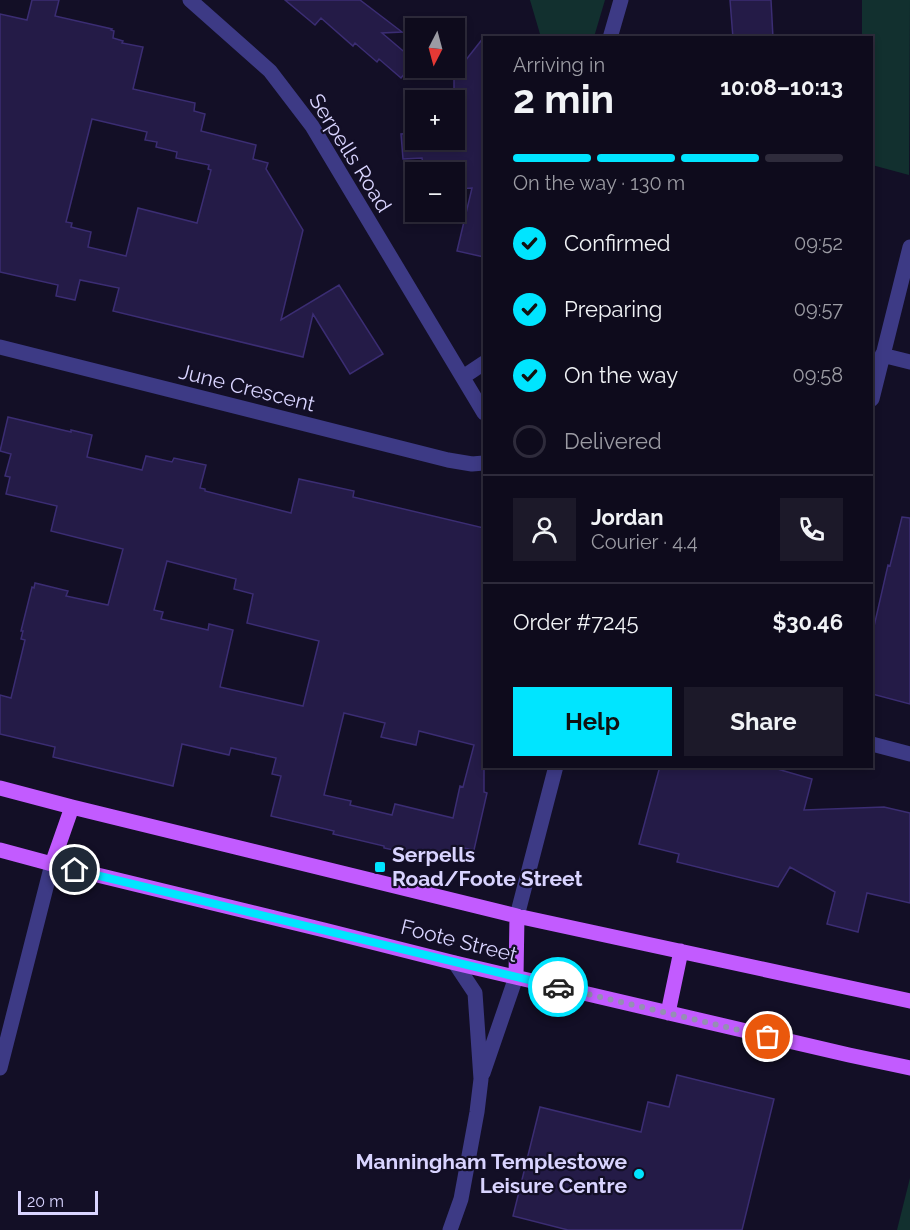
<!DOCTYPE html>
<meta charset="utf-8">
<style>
:root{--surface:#0e0b1c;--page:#1c1929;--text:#f1f3f6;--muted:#9b9ba3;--line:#2e2b3b;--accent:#00e5ff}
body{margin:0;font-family:Raleway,sans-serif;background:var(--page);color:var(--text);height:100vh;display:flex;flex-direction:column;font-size:22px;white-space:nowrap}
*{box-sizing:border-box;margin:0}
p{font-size:20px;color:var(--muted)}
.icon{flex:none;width:33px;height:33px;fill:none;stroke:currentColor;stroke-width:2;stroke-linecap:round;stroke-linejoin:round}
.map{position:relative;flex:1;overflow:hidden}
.drawer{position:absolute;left:483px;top:36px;width:390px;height:732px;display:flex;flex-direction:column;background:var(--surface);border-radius:0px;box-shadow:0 3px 9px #0003,0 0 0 2px var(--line)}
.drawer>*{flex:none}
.needle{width:39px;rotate:186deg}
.controls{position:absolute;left:405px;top:18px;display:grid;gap:12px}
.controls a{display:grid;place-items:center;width:60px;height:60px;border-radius:0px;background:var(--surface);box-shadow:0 3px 9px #0003,0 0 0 2px var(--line);font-size:30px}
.scale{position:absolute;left:18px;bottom:15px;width:80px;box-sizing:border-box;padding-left:6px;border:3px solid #d9d4ff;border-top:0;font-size:16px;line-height:21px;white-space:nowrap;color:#d9d4ff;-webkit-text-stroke:4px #130f26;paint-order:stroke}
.pin{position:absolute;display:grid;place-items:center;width:51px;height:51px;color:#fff;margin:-26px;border:3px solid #fff;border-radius:50%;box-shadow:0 2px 6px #0007}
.courier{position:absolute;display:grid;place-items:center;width:60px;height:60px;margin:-30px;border:4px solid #00e5ff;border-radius:50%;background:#fff;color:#222;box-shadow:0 2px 8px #0007}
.overview em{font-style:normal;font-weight:700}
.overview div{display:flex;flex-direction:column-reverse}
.overview{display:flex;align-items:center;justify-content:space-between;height:102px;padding:0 30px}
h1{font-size:39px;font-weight:700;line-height:45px}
.bar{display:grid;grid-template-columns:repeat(4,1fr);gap:9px 6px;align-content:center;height:72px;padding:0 30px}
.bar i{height:8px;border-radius:4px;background:var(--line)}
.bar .active{background:var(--accent)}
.bar p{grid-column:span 4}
.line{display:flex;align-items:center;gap:15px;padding:0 30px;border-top:2px solid var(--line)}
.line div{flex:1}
.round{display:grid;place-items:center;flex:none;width:63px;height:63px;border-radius:0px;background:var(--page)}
ol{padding:0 30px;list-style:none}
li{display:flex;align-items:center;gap:18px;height:66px}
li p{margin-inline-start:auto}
li .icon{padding:6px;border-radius:50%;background:var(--accent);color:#111;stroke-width:4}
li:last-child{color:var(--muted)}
li i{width:33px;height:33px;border:3px solid var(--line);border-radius:50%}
.action{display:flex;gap:12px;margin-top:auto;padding:12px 30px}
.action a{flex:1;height:69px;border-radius:0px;background:var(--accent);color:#111;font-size:24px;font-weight:700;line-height:69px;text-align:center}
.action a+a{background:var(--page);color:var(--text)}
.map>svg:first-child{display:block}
.green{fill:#12302f}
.building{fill:#241b47;stroke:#3b2d73;stroke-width:1.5;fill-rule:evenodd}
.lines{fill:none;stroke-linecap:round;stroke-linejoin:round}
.minor{stroke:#3d3a85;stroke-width:15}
.major{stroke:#c25bff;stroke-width:15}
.done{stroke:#948fb3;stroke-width:6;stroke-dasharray:0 10.8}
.route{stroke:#00e5ff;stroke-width:8}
.poi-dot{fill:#00e5ff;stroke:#130f26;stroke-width:2}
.labels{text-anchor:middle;stroke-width:4.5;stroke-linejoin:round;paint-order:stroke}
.street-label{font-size:21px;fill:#d9d4ff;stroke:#130f26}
.poi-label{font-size:21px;font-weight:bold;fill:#d9d4ff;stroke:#130f26;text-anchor:start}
</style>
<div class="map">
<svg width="910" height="1230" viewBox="0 0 910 1230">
<rect width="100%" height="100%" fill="#130f26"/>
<path class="green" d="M 530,0 L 605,0 L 594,37 L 543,38 L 540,34 Z
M 862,0 L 910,0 L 909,175 L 872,165 L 872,38 L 862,37 Z
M 910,1178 L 910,1230 L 897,1230 Z"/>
<path class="building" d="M 32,0 L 59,0 L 55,16 L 112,29 L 111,30 L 114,31 L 113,38 L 123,41 L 122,43 L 143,47 L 133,89 L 195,103 L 194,111 L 205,114 L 201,131 L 256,145 L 253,159 L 268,163 L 266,169 L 303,230 L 281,320 L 339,285 L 383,354 L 350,374 L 313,314 L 303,357 L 113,311 L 119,288 L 80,280 L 75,300 L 56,296 L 58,285 L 0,272 L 0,14 L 27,20 ZM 92,119 L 147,132 L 145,140 L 157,142 L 156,147 L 177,152 L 176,158 L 209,165 L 208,169 L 211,170 L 197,223 L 138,208 L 126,256 L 88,247 L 91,232 L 71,227 L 72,223 L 66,222 Z
M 285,0 L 360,0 L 402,32 L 382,33 L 415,61 L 401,78 L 379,59 L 377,62 L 355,43 L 353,46 L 321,18 L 315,25 Z
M 730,0 L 771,0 L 773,38 L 733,38 Z
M 484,37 L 484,257 L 457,251 L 472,188 L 454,189 L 454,172 L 424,172 L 422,158 L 403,159 L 401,134 L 416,133 L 416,140 L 454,140 L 454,75 Z
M 8,417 L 71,432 L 71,430 L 92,435 L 87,457 L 142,470 L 146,456 L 172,462 L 174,458 L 206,465 L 200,488 L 205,489 L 205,491 L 291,513 L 299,479 L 354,491 L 353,497 L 484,528 L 484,792 L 487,793 L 474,850 L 463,848 L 463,850 L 460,849 L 458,859 L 431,853 L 430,858 L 384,848 L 384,846 L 333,834 L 334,831 L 271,816 L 281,776 L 272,774 L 276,758 L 231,748 L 229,755 L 182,744 L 173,786 L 53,757 L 55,747 L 0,734 L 0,695 L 11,698 L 25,640 L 21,639 L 23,631 L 21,631 L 32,587 L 34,588 L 35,583 L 68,591 L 66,596 L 108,605 L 123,549 L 51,531 L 57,506 L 6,494 L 10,477 L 5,476 L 11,454 L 0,451 ZM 167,561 L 236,579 L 234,589 L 253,594 L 247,623 L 319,641 L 303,706 L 220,687 L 233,630 L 209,624 L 208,630 L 161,619 L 163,612 L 154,610 ZM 344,713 L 385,723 L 381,737 L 416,745 L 419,731 L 474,745 L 463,787 L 460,786 L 453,818 L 395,804 L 392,815 L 350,805 L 351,801 L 324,795 Z
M 902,517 L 910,518 L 910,704 L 872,694 L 872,635 L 888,565 L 890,566 Z
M 660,766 L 767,766 L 812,779 L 804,810 L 884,807 L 910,813 L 910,903 L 867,893 L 858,932 L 827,924 L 835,892 L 790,867 L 778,887 L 677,862 L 679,854 L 639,844 Z
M 677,1075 L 774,1099 L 742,1230 L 568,1230 L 513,1216 L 540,1107 L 641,1132 L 648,1102 L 669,1107 Z"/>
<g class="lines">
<path class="minor" d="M 190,0 L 270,71 L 312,126 L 484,413
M 610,38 L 621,0
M 0,347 L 448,460 L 472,464 L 484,463
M 882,355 L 910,362
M 463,377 L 484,363
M 872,399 L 910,247
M 872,744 L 910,754
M 517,916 L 556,766
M 0,1068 L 52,864
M 483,1073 L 516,977
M 450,1230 L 461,1199 L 477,1112 L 481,1079 L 475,993 L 455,963"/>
<path class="major" d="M 0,788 L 72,807 L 517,916 L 910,1001
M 0,850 L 52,864 L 324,930 L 455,963 L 849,1055 L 910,1068
M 52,864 L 72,807
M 516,977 L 517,916
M 668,1013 L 681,951"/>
</g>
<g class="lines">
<path class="done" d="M 558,987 L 768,1037"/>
<path class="route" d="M 75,870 L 558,987"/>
</g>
<g class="poi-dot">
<rect x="374" y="861" width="12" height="12" rx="3"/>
<circle cx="639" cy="1174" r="6"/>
</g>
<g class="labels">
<g class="street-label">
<text transform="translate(350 153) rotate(58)" y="7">Serpells Road</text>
<text transform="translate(247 388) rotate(14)" y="7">June Crescent</text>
<text transform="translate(459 941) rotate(14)" y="7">Foote Street</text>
</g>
<g class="poi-label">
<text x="392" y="862">Serpells<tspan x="392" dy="24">Road/Foote Street</tspan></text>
<text x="627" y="1169" text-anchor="end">Manningham Templestowe<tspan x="627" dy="24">Leisure Centre</tspan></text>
</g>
</g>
</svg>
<div class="controls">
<a><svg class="needle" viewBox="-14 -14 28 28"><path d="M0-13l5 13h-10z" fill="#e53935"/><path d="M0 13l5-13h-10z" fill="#9b9ba3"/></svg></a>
<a>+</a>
<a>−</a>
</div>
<div class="scale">20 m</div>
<div class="pin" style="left:768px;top:1037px;background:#ea580c"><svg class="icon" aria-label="bag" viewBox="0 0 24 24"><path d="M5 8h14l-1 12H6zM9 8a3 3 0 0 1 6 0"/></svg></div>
<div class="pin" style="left:75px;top:870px;background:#1f2937"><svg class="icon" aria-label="home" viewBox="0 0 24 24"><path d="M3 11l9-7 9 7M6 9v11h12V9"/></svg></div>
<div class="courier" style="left:558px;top:987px"><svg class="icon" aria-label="car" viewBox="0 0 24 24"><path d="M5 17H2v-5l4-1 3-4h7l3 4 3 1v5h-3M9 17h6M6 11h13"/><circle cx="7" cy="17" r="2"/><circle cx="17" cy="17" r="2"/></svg></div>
<section class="drawer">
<div class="overview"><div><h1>2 min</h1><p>Arriving in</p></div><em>10:08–10:13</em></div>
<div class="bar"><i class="active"></i><i class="active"></i><i class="active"></i><i></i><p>On the way · 130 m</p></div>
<ol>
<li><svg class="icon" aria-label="check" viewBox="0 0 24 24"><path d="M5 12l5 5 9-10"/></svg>Confirmed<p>09:52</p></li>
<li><svg class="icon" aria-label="check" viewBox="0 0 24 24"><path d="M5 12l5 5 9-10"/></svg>Preparing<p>09:57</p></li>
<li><svg class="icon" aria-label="check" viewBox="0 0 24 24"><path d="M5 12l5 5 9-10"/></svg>On the way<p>09:58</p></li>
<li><i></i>Delivered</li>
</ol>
<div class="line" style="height:108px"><a class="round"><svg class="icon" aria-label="person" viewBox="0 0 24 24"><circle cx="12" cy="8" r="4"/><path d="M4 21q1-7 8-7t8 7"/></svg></a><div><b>Jordan</b><p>Courier · 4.4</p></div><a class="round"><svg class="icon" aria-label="phone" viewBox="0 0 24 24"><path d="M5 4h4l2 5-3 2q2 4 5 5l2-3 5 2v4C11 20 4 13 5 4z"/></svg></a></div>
<div class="line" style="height:78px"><div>Order #7245</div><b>$30.46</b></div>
<div class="action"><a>Help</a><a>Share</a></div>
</section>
</div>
